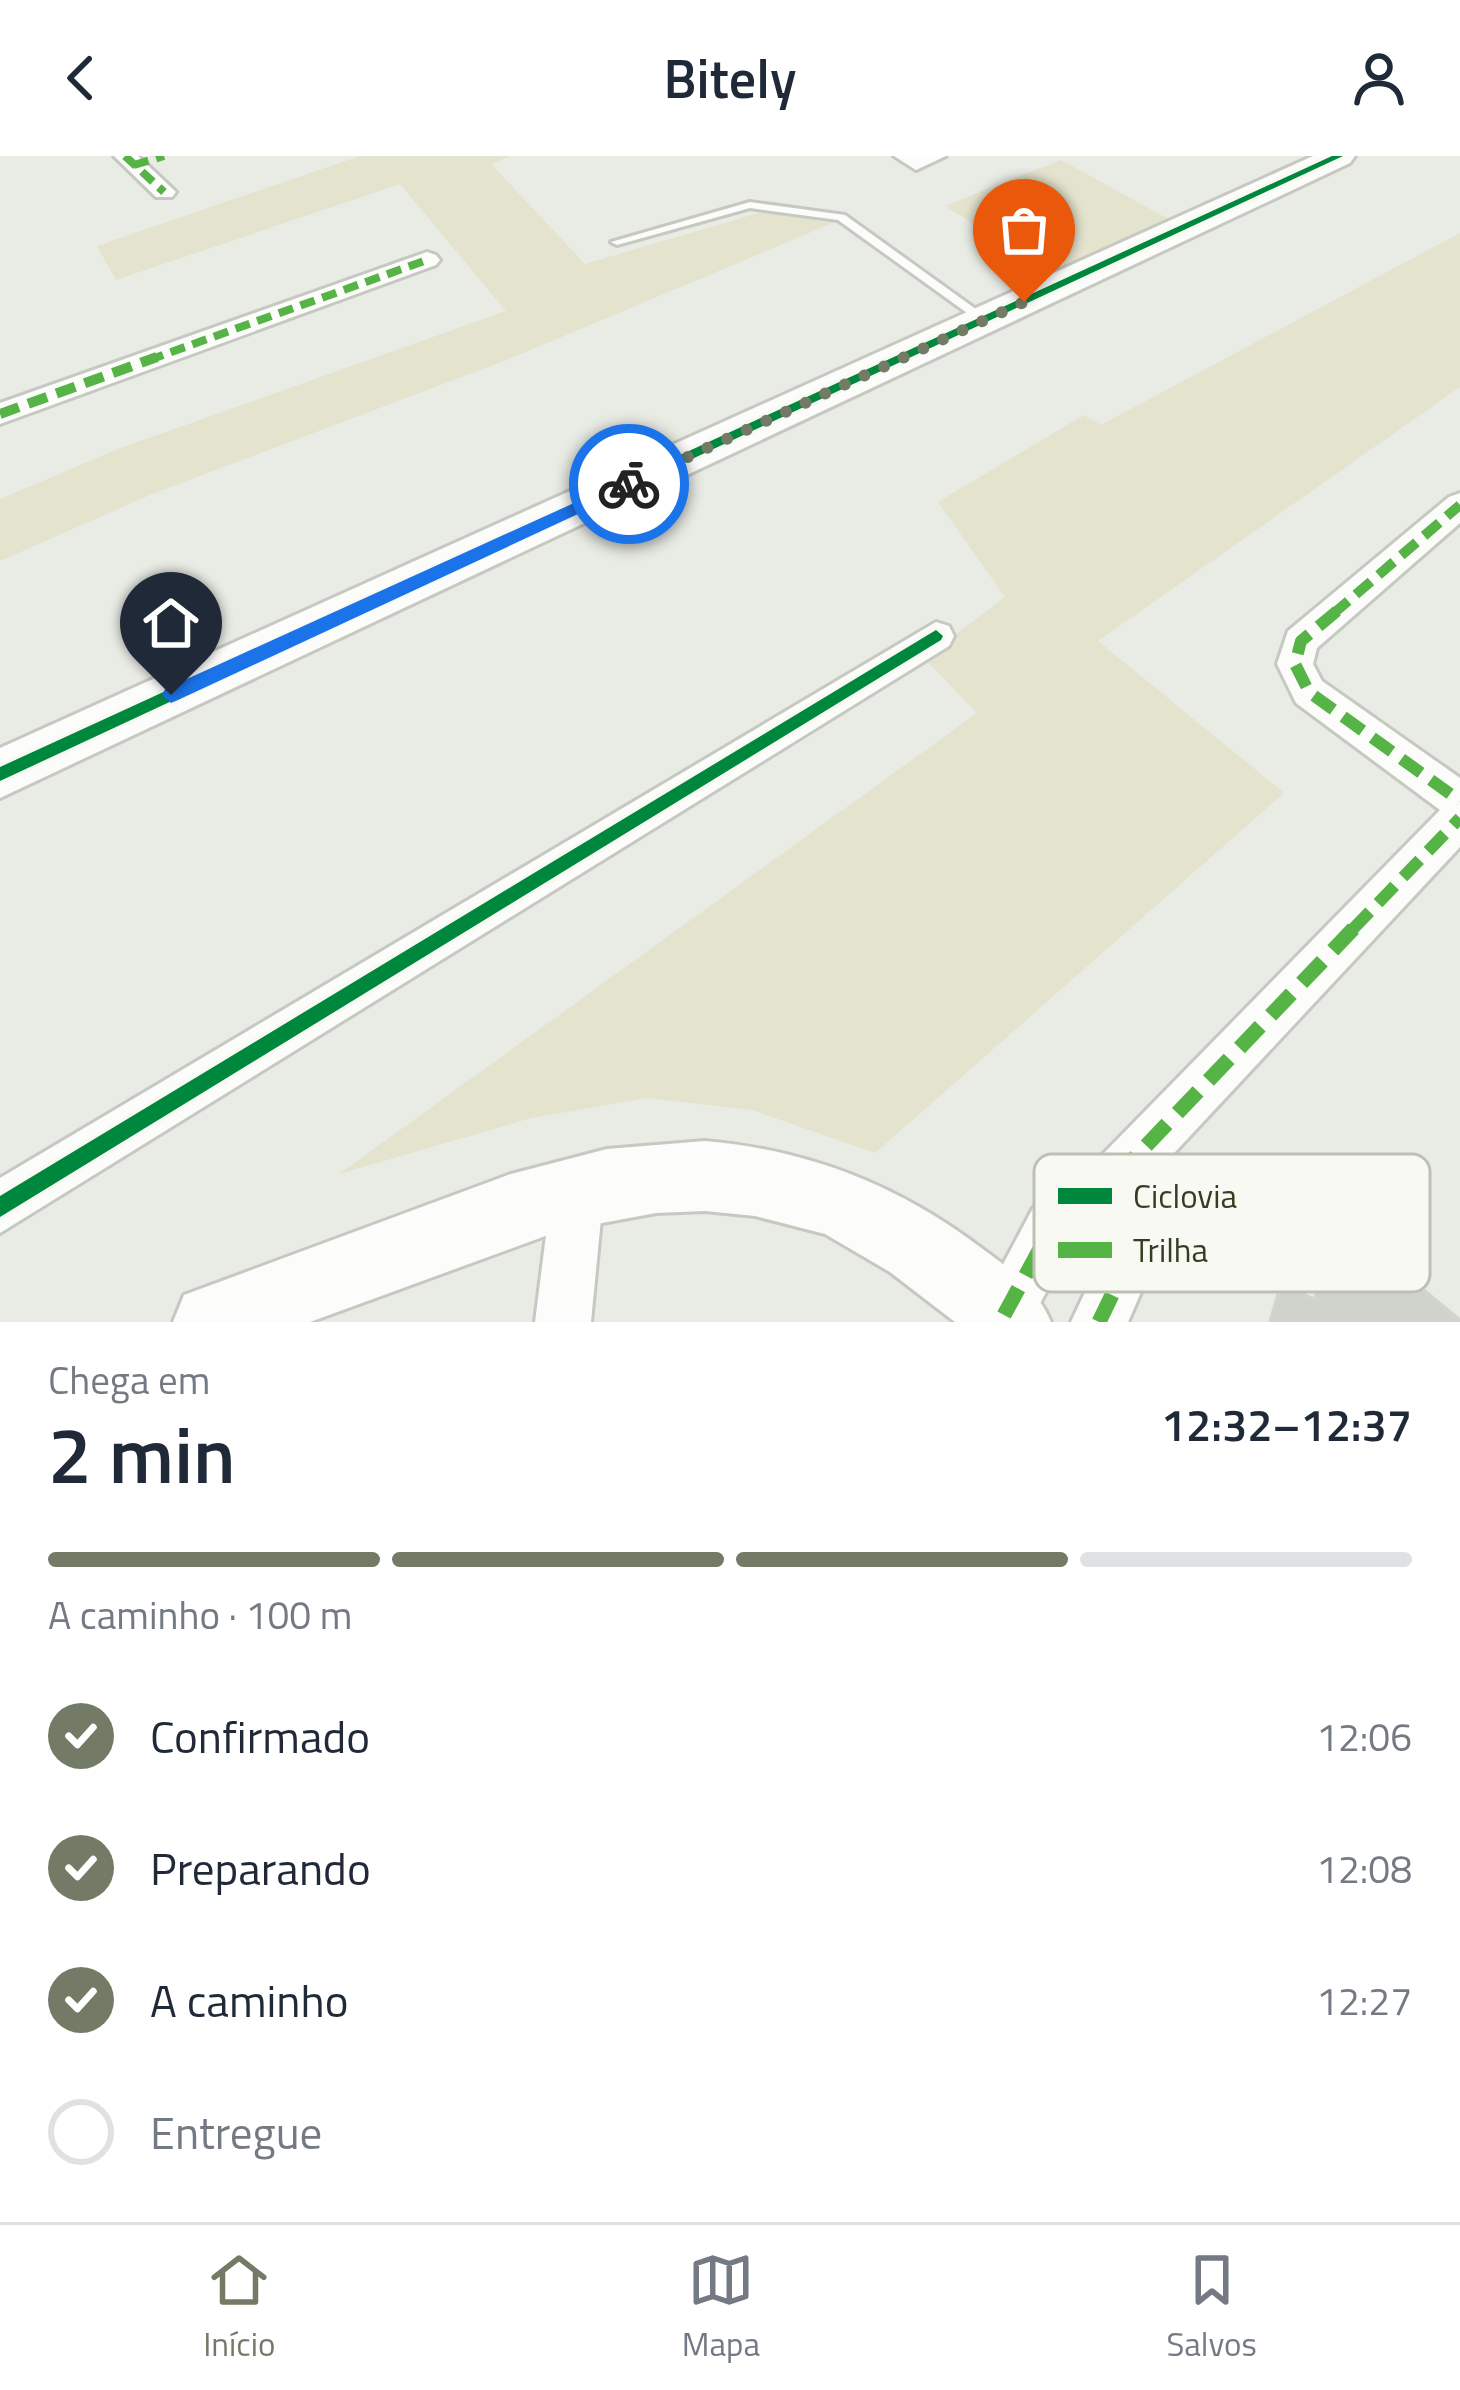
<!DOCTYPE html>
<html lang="pt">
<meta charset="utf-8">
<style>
:root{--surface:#fff;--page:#f6f6f7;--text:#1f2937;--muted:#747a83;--line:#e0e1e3;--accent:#737b66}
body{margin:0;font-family:"Titillium Web",sans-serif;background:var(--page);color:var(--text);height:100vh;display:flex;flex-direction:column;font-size:45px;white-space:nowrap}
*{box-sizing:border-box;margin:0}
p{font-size:39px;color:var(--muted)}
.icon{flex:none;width:66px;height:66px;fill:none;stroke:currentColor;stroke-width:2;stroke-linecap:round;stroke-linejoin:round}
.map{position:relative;height:1166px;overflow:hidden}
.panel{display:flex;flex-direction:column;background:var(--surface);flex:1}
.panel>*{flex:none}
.pin{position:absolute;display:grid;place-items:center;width:102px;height:102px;color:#fff;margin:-123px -51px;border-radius:50% 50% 50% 0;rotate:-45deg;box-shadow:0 0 12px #0007}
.pin .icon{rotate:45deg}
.courier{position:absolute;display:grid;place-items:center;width:120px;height:120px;margin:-60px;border:9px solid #1a73e8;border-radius:50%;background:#fff;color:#222;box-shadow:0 3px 15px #0007}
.head em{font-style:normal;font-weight:600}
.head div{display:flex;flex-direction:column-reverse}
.head{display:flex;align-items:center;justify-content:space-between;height:204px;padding:0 48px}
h1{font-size:78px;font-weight:600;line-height:90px}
.bar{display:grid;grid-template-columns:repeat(4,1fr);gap:18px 12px;align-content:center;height:144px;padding:0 48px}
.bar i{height:15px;border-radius:9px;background:var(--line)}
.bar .active{background:var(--accent)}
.bar p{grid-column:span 4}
ol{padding:0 48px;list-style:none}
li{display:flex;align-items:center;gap:36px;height:132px}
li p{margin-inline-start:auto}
li .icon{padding:12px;border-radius:50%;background:var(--accent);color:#fff;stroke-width:4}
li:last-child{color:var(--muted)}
li i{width:66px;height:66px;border:6px solid var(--line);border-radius:50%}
header{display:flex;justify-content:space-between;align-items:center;height:156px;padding:0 48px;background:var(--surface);font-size:54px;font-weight:600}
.tab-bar{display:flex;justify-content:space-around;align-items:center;height:168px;border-top:3px solid var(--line);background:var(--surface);font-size:33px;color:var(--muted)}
.tab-bar a{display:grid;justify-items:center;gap:6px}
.tab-bar .active{color:var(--accent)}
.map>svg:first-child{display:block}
.green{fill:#e3e3ce}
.building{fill:#d0d2cc;stroke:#d2d4ce;stroke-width:3}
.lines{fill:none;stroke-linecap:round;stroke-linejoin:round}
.lane-casing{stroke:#c6c8c2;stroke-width:6}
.street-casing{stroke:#c6c8c2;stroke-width:6}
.secondary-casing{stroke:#c6c8c1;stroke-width:6}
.lane{fill:#fcfcfb;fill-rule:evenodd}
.street{fill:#fcfcfb;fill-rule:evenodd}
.secondary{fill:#fcfcfb;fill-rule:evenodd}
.quiet-far3{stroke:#56b345;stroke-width:8;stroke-dasharray:15 8;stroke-linecap:butt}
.quiet-far2{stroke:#56b345;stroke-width:10;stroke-dasharray:20 10;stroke-linecap:butt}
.quiet-far1{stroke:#56b345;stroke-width:12;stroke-dasharray:24 12;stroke-linecap:butt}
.quiet{stroke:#56b345;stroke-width:15;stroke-dasharray:30 15;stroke-linecap:butt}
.cycleway-casing{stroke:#f8f9f3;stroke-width:7}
.cycleway{fill:#00873e;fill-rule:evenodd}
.route{fill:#1a73e8}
.done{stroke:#737b66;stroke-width:12;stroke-dasharray:0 21.6}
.key{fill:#f8f9f3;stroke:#bdc1b4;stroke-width:3}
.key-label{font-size:33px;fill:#333e22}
</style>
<header><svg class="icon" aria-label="back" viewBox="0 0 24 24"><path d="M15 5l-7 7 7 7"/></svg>Bitely<svg class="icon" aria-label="person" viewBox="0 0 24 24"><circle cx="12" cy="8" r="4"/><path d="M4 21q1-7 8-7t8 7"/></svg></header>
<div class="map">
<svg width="1460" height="1166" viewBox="0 0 1460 1166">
<rect width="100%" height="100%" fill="#e9ebe5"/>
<path class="green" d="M 360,0 L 510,0 L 491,8 L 585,108 L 762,56 L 833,67 L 509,203 L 152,338 L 0,405 L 0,343 L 118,293 L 506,155 L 400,28 L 116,124 L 97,90 Z
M 1061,4 L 1174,66 L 1056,120 L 945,50 Z
M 1460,77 L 1460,231 L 1098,485 L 1284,637 L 875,997 L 752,954 L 647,942 L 531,962 L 339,1018 L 977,557 L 924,502 L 1005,441 L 938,346 L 1084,259 L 1101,269 Z"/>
<path class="building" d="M 1343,1067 L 1460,1164 L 1460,1166 L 1270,1166 L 1281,1127 L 1314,1143 Z"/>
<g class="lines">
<defs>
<path id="lane" d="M 750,46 L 845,59 L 991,164 L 981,167 L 838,64 L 750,52 L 617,89 L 611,86 Z"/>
<path id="street" d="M 114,0 L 138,0 L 176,36 L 172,41 L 156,41 Z
M 894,0 L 946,0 L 916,14 Z
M 427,96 L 436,99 L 440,104 L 436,109 L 0,268 L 0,247 Z
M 1460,337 L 1460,367 L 1317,492 L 1313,508 L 1322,525 L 1460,622 L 1460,691 L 1148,1025 L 1149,1118 L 1128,1166 L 1071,1166 L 1095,1115 L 1096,1069 L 1071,1090 L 1030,1166 L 979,1166 L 976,1159 L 1033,1052 L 1104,997 L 1440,654 L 1296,547 L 1277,508 L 1288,475 L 1449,341 Z
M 936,466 L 949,470 L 954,480 L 949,490 L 0,1077 L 0,1022 Z
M 578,1006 L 596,1014 L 604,1032 L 591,1166 L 535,1166 L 552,1032 L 560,1014 Z"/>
<path id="secondary" d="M 1313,0 L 1355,0 L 1350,7 L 0,642 L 0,592 Z
M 705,985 C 810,994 900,1030 984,1094 C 1013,1115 1037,1133 1051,1166 L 955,1166 L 890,1116 L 825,1078 L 755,1060 L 705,1055 L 656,1057 L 559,1075 L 310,1166 L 173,1166 L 184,1139 L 511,1018 L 607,993 Z"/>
</defs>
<use href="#lane" class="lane-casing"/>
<use href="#street" class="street-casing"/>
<use href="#secondary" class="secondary-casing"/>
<use href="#lane" class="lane"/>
<use href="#street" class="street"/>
<use href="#secondary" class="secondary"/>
<path class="quiet-far3" d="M 125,0 L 164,36
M 134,9 L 164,0
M 149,204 L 427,104"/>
<path class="quiet-far2" d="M 0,258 L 157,201
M 1333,458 L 1460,349"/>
<path class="quiet-far1" d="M 1337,455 L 1301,485 L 1295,508 L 1309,536 L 1460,645
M 1353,773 L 1460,662"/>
<path class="quiet" d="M 1004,1159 L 1052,1071 L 1122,1015 L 1356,770
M 1099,1166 L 1122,1118 L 1122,1015"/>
<defs>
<path id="cycleway" d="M 1332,0 L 1343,0 L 0,625 L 0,611 Z
M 936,474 L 943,480 L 941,484 L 0,1061 L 0,1040 Z"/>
</defs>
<use href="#cycleway" class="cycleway-casing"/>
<use href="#cycleway" class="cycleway"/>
</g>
<path class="route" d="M 629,322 L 634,324 L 634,332 L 178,544 L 171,547 L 162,539 L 165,533 Z"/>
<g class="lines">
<path class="done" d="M 629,328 L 1024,146"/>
</g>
<rect x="1034" y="998" width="396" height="138" rx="18" class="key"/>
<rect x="1058" y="1032" width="54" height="16" fill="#00873e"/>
<rect x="1058" y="1086" width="54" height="16" fill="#56b345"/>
<g class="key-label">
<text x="1133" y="1052">Ciclovia</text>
<text x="1133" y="1106">Trilha</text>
</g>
</svg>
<div class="pin" style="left:1024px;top:146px;background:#ea580c"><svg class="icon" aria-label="bag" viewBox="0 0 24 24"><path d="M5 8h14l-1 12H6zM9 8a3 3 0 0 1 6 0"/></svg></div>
<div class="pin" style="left:171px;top:539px;background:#1f2937"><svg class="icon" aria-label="home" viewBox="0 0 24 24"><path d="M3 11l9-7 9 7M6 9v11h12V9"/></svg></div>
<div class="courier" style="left:629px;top:328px"><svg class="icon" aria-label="bike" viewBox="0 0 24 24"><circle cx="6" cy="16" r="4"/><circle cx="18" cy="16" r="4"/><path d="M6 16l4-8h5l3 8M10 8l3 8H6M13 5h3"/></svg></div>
</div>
<section class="panel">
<div class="head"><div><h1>2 min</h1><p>Chega em</p></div><em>12:32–12:37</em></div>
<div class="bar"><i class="active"></i><i class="active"></i><i class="active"></i><i></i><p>A caminho · 100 m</p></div>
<ol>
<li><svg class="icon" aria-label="check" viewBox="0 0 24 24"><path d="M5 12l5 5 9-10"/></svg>Confirmado<p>12:06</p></li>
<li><svg class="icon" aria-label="check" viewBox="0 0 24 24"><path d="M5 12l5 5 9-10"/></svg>Preparando<p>12:08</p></li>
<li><svg class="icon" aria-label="check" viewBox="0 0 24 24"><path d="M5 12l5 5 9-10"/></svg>A caminho<p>12:27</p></li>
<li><i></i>Entregue</li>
</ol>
</section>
<nav class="tab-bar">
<a class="active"><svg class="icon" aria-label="home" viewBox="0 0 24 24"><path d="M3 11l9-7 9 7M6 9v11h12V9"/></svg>Início</a>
<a><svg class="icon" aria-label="map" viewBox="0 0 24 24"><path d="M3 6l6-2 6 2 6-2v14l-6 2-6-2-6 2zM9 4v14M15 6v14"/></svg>Mapa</a>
<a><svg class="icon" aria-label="saved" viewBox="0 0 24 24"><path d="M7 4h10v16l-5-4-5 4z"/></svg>Salvos</a>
</nav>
